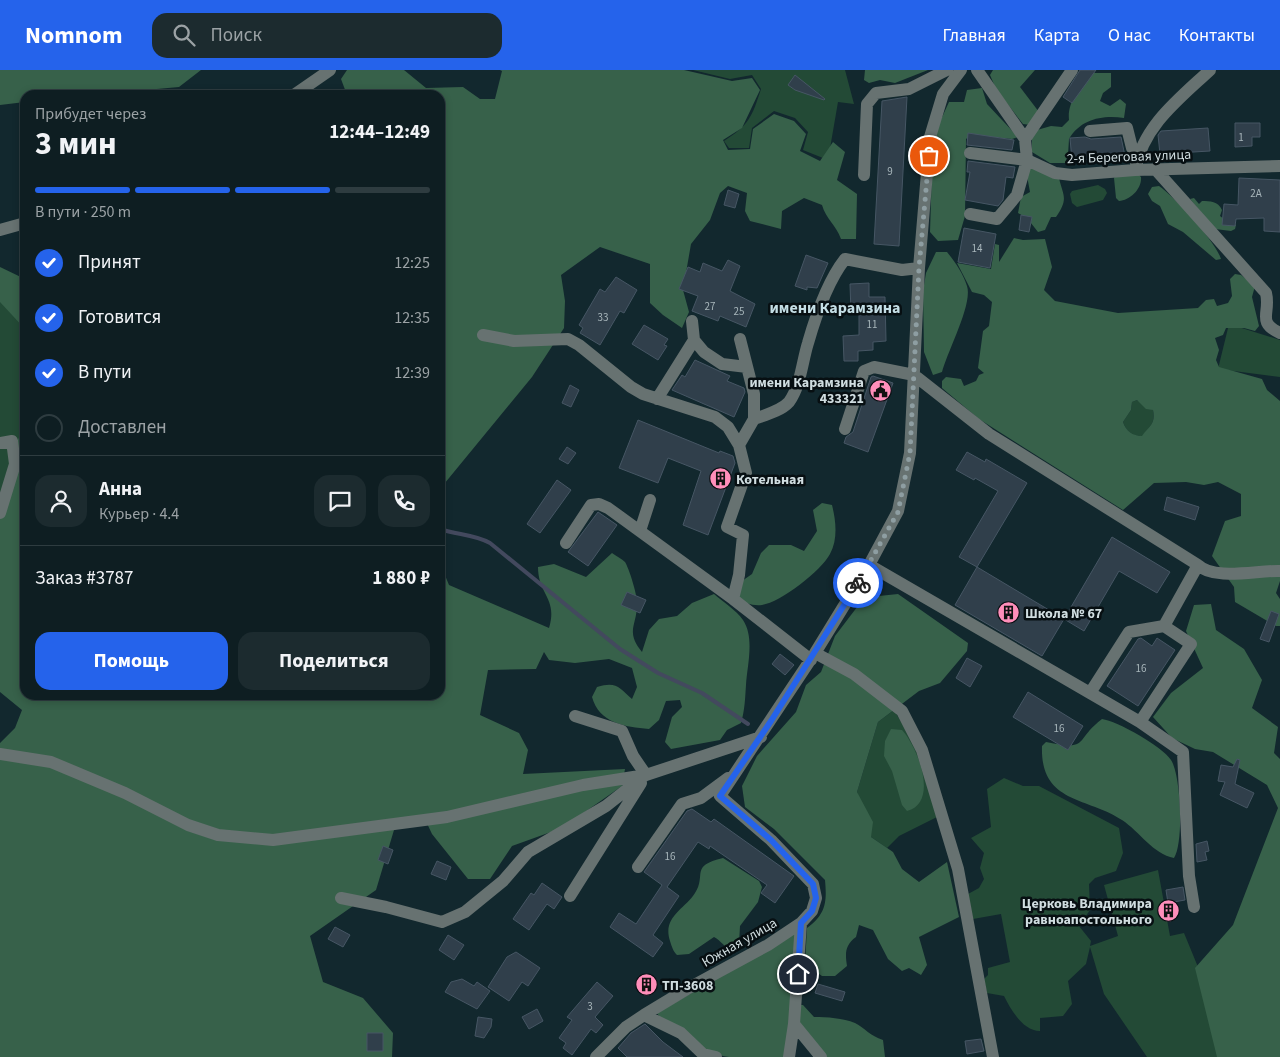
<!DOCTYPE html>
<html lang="ru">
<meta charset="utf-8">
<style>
:root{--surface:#0e1e22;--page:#1c2b2f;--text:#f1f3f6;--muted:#9ba2a5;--line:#2e3c40;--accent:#2563eb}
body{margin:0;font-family:"Source Sans 3",sans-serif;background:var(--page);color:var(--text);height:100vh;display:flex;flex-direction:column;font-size:19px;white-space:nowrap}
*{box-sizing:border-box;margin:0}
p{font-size:16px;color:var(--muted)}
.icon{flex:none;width:28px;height:28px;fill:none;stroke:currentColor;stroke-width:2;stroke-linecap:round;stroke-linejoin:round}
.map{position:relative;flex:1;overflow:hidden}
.sheet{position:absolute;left:20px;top:20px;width:425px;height:610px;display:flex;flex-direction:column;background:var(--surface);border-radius:15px;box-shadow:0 2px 8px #0003,0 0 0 1px var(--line)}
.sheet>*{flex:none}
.pin{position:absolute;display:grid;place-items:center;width:42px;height:42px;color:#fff;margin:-21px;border:2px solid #fff;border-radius:50%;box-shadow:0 1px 5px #0007}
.courier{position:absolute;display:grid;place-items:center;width:50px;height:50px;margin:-25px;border:4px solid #2563eb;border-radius:50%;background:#fff;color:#222;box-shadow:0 1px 6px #0007}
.headline em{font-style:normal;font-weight:700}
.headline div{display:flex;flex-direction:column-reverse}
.headline{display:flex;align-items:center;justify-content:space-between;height:85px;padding:0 15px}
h1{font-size:32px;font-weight:700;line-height:38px}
.bar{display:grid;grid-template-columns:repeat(4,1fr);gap:8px 5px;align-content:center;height:60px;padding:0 15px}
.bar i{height:6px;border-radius:4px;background:var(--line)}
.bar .active{background:var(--accent)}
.bar p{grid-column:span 4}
.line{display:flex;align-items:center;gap:12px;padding:0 15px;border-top:1px solid var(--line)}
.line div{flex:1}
.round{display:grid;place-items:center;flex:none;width:52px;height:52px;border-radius:15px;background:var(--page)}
ol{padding:0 15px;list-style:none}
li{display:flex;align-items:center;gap:15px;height:55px}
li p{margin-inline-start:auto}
li .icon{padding:5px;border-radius:50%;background:var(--accent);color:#fff;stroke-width:4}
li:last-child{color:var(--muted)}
li i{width:28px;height:28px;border:2px solid var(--line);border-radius:50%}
.action{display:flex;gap:10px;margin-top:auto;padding:10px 15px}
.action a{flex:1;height:58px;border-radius:15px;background:var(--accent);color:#fff;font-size:20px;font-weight:700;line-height:58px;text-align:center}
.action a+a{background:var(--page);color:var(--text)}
header{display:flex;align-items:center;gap:30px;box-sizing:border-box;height:70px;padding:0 25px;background:var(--accent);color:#fff}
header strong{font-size:24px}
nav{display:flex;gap:28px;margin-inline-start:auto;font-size:18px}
.search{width:350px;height:45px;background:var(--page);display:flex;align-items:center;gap:12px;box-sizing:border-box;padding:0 18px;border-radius:15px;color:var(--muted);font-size:19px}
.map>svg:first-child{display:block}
.green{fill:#234a36}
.forest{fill:#37614a;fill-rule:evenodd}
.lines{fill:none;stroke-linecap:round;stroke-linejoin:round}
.stream{stroke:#43495e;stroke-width:4}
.building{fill:#303f4b;stroke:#465664}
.minor{stroke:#677271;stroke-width:12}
.done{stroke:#8e9ea2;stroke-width:5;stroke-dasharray:0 9}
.route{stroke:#2563eb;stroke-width:6}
.labels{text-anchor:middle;stroke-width:5;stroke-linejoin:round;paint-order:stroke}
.number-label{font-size:11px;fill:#a8b6bb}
.street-label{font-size:14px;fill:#d0dde0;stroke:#070f12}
.poi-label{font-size:14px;font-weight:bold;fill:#d0dde0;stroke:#070f12;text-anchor:start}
.quarter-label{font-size:16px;font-weight:bold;fill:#c4dee5;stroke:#070f12}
</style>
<header>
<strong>Nomnom</strong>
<div class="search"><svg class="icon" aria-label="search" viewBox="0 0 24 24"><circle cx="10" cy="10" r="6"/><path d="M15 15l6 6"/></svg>Поиск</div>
<nav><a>Главная</a><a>Карта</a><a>О нас</a><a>Контакты</a></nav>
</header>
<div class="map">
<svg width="1280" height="987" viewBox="0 0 1280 987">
<rect width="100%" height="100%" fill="#12282e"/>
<path class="green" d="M 693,0 L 845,0 L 854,34 L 838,32 L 828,90 L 803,80 L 808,62 L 795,48 L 774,41 L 752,58 L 749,78 L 729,78 L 724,71 C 749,55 752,47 761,19 L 752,5 L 730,9 Z
M 1098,115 L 1105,119 L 1107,123 L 1103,130 L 1077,137 L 1072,133 L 1070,124 L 1072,121 Z
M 0,206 L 25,250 L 25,448 L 0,543 Z
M 1229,254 L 1280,270 L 1280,307 L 1218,299 Z
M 1137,330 L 1153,340 C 1156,354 1149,356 1143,366 C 1133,367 1126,361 1123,352 L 1131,340 L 1132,332 Z
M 894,640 L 918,680 L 937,747 L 899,766 L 887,778 L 871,767 L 857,722 L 878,652 Z
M 1004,708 L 1023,716 L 1039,716 L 1119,758 L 1123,783 L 1116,801 L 1095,808 L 1089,814 L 1090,840 L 1079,856 L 1091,871 L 1090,876 L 1118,866 L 1104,815 L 1158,800 L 1170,866 L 1184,863 L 1235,987 L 1147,987 L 1104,924 L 1090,877 L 1086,894 L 1068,911 L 1072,934 L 1063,946 L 1040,948 L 1040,961 C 1023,961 1011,940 1004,926 L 987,923 L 984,909 L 988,905 L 988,898 L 1010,892 L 1001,844 L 973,849 L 968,824 L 979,818 L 984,809 L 980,798 L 984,783 L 971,768 L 991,757 L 987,719 Z"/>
<path class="forest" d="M 0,0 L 201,0 L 179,17 L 91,25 L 25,25 L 25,32 L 0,35 Z
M 347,0 L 404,0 L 426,18 L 463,17 L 480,29 L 495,29 L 502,1 L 500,0 L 684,0 L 732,11 L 752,8 L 760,20 L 742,58 L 723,70 L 728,80 L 750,79 L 753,59 L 774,44 L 794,51 L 806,64 L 800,81 L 820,91 L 833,72 L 845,82 L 837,110 L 857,124 L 856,169 L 841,169 C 836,155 826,149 822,135 L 804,128 L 782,141 L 781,159 L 750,151 L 745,141 L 747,123 L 728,116 L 720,123 L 710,150 L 691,174 L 683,220 L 689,242 L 682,258 L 663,245 L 650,233 L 650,194 L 600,177 L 561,205 L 565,231 L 564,258 L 532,307 L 440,419 L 440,25 L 347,25 L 341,9 Z
M 865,0 L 928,0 L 895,13 L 880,10 L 869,13 L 864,10 Z
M 993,0 L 1035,0 L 1020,17 L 1039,42 L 1031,55 L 1023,54 L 996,19 L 990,5 Z
M 1090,3 L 1111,3 L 1111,17 L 1103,23 L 1100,31 L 1110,36 L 1120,29 L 1126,34 L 1124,48 C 1102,45 1081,49 1069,69 L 1068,85 L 1065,93 L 1050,93 L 1032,82 L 1032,68 L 1037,60 L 1051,56 L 1062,57 L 1069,50 C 1067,33 1080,16 1090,3 Z
M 982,18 L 987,34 L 1018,67 L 1012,69 L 971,65 L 966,69 L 965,146 L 958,170 L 938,171 L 930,162 L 933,67 L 949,32 L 964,32 L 967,20 Z
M 1029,96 L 1059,108 C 1063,126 1069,128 1056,147 L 1051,147 L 1045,160 L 1038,162 L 1027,148 L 1018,143 L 1021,127 L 1030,122 L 1027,106 Z
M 1117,104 L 1138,104 L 1141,107 C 1142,119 1130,130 1119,131 L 1116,128 L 1114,108 Z
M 1159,116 C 1175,127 1216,172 1221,189 L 1216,190 L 1183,162 L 1168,154 L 1160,136 L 1152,131 L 1148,124 L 1152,117 Z
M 1194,128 L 1199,134 L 1202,131 C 1210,131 1218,131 1222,140 L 1220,146 C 1225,151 1232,150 1236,155 L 1235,159 L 1231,161 L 1215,159 L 1190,129 Z
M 1014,168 L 1023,170 L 1045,169 L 1052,197 L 1044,220 L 1055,231 L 1118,243 L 1198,238 L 1206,230 L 1214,229 L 1217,236 L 1228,233 L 1232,226 L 1230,209 L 1235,204 L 1241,205 L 1255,216 L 1252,227 L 1259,256 L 1255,261 L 1244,258 L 1226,258 L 1223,265 L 1215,268 L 1219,280 L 1216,290 L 1219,297 L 1262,309 L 1267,320 L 1280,331 L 1280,511 L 1276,523 L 1280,529 L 1280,556 L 1276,556 L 1235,532 L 1234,517 L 1212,486 L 1225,451 L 1241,446 L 1241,424 L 1218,412 L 1204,415 L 1186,412 L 1154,413 L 1123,440 L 979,349 L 942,318 L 942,311 L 946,307 L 961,309 L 964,316 L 976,311 L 979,305 L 984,303 L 978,298 L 983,261 L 989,256 L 992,232 L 984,225 L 972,222 L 957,193 L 991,199 L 995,174 L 999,175 L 999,192 ZM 1137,330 L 1146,339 L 1153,340 C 1156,354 1149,356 1142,366 C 1133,366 1126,361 1123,352 L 1131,340 L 1132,332 Z
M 936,182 L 947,182 C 955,192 963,203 967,216 C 973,234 947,282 942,302 L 933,305 L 924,282 L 923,221 L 926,203 Z
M 0,197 L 25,209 L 25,259 L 0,232 Z
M 23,360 L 25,361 L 25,625 L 440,625 L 440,493 L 449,515 L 549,558 C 558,528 538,525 538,497 L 554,494 L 586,507 L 612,483 C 616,486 622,489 625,492 C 629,498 638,527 637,534 C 637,556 625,561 642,582 L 649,560 L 659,549 L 677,546 L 692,533 L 714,524 C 723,532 736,540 743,550 C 755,568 747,596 746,615 C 745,629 745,639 741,653 L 727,660 L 720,670 L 671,679 L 665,672 L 672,647 L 682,637 L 680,630 L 666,631 L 659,650 L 649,659 C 625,657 599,653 592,627 L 597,617 C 617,611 619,618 632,629 L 637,617 L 632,598 L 609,589 L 575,593 L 549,590 L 544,582 L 536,599 L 488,600 L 480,645 L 519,663 L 528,680 L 523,704 L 625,699 L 622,716 L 562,758 L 512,776 L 490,809 L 468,809 L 432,764 L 423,745 L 394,760 L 376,820 L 310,866 L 323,912 L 363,928 L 393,963 L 392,987 L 0,987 L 0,673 L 15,658 L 22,640 L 0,622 L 0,440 L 16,373 Z
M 822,433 L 832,435 C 836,451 838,469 830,484 C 821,501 781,532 762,535 C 752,536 745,533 737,528 L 742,511 L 752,504 L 761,483 L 769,475 L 791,475 L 804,481 L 817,461 L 813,440 Z
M 867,524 L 879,526 L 898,524 L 968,573 L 967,581 L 940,613 L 919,621 L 878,652 L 857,722 L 873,752 L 871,767 L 893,782 L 902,799 L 919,812 L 947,792 L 959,847 L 919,867 L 927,895 L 921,905 L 909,898 L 902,901 L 888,889 L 873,860 L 859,855 L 856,867 C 845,875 845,883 847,896 L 835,906 L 822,906 L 805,894 L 807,858 C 826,844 827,832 825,810 L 774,759 L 745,737 L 742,716 L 757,686 L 796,642 L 806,615 L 821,602 L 835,566 Z
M 1211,534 L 1216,560 L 1244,579 L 1262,610 L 1252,638 L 1278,657 L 1274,683 L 1280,689 L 1280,987 L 1217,987 L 1195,898 L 1233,855 L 1278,738 L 1267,715 L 1213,682 L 1195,679 L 1172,668 L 1153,647 L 1171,623 L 1203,598 L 1186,561 L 1194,535 Z
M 1102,649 C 1117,651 1162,676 1171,690 C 1181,705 1184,773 1174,788 C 1153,784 1140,762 1122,750 C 1088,727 1040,734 1042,676 L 1046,672 C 1091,681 1073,671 1102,649 Z
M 891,659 L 902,660 C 917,676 940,732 907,741 L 902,735 L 892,701 L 884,686 L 885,671 Z
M 723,788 L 759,811 L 762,817 L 758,832 L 740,856 L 739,874 C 727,885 724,872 714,867 L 689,884 L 677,885 C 673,881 672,877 670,871 C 662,847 685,839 695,823 C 707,805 689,796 723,788 Z
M 792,865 L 796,865 L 791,951 L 785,987 C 766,987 747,987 729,987 C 703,984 681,963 661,949 L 657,943 Z
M 799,935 L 803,935 L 814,947 C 827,947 843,948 855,953 C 865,958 870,966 883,970 L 885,987 L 825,987 L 798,954 Z"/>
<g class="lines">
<path class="stream" d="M 440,459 C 457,465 474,464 490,473 L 620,579 L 658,603 L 702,623 L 748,654"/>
</g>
<path class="building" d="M 1080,0 L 1096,0 L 1072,33 L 1063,27 Z
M 795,5 L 825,29 L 824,30 L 795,20 L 788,15 Z
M 907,27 L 899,176 L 874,174 L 882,31 Z
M 1235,53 L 1260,53 L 1260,67 L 1252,67 L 1252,76 L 1235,77 Z
M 1208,58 L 1210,81 L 1160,84 L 1158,65 L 1161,61 Z
M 968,63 L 1014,70 L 1012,80 L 967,75 Z
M 1085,67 L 1091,69 L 1121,67 L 1125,86 L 1072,91 L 1070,68 Z
M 968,91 L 1015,97 L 1013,108 L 1006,107 L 1003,130 L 998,136 L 965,130 L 970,102 L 967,102 Z
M 1239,108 L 1280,110 L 1280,162 L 1264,161 L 1264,148 L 1236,149 L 1235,156 L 1222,155 L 1224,134 L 1238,135 Z
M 728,120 L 739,124 L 735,138 L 724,135 Z
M 1021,145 L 1032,147 L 1029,162 L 1019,160 Z
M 964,158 L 996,164 L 990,198 L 958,192 Z
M 806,185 L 828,193 L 817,218 L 807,217 L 807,220 L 795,216 Z
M 728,190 L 740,196 L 730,221 L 755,234 L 746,257 L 720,246 L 718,251 L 692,241 L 698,226 L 679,219 L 688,197 L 700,202 L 703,193 L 722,201 Z
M 616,207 L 637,220 L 624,243 L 620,241 L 600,275 L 580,263 L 583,258 L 579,255 L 600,219 L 605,222 Z
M 869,213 L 869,227 L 885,227 L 886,271 L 873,272 L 873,280 L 858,281 L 858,291 L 844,291 L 843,266 L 859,265 L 859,243 L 851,243 L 850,214 Z
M 644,255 L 668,269 L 664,275 L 667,276 L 658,290 L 632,274 Z
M 695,290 L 730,306 L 727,311 L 744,318 L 745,322 L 734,347 L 672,320 L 682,305 L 685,307 Z
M 873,306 L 893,313 L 868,382 L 844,373 L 846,367 L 853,362 L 871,307 Z
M 570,315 L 579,320 L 571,337 L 562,333 Z
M 638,350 L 719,383 L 720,381 L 733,386 L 735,393 L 708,465 L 683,455 L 701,401 L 668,388 L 658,413 L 619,398 Z
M 567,377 L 576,383 L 568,394 L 559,389 Z
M 967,382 L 985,392 L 986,389 L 1027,413 L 977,497 L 959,487 L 998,421 L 975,408 L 974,410 L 956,400 Z
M 557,410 L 571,420 L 540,463 L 527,454 Z
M 1167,427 L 1199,437 L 1195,450 L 1164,440 Z
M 598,442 L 617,455 L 588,496 L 568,482 Z
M 1112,467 L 1170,502 L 1157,523 L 1119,501 L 1084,561 L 1064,549 Z
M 977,497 L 1064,549 L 1042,586 L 955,535 Z
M 627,522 L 646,530 L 640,543 L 621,535 Z
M 1271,541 L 1279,544 L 1269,572 L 1260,569 Z
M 1141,568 L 1152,576 L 1157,568 L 1175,580 L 1138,636 L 1107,616 L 1138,569 Z
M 780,584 L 794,595 L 785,605 L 772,594 Z
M 967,588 L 982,596 L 970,617 L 956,608 Z
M 1028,622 L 1083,656 L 1068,680 L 1013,647 Z
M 1237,689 L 1240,690 L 1235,714 L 1254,723 L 1247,738 L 1220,725 L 1225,712 L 1218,711 L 1221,695 L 1233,697 Z
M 692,739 L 711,752 L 714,749 L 794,806 L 775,833 L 761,823 L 767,815 L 710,776 L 709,779 L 698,772 L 667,817 L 679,826 L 653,865 L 663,873 L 653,887 L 610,857 L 619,843 L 636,854 L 662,815 L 644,802 L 687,741 Z
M 1207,771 L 1209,781 L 1205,782 L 1207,790 L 1197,792 L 1196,774 Z
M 383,776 L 393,780 L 388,794 L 378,790 Z
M 437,791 L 451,797 L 446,810 L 431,804 Z
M 542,813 L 562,827 L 554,839 L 547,834 L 529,860 L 513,849 L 531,823 L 534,825 Z
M 1183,817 L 1185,830 L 1168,833 L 1166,820 Z
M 335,857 L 350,865 L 343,877 L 328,869 Z
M 448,865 L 464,875 L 454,890 L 439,880 Z
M 516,882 L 540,898 L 528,916 L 522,912 L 509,931 L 488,917 L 507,887 Z
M 462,909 L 474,916 L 477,912 L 490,921 L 477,939 L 445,922 L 451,912 Z
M 597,912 L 613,926 L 595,947 L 603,955 L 596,963 L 591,959 L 572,985 L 563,978 L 566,973 L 559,968 L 572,950 L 567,947 Z
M 818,914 L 845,922 L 842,931 L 815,923 Z
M 537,939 L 543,951 L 529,959 L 522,947 Z
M 478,947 L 492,949 L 491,957 L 484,968 L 475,966 Z
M 645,954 L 663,972 L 683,987 L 627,987 L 618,978 L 631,963 Z
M 367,963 L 383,963 L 383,981 L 367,981 Z
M 981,969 L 984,981 L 967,984 L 965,971 Z"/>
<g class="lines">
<path class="minor" d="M 977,0 L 1025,69 L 1027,90 L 1055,103 L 1072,105 L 1135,100 L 1280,96
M 294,25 L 330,0
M 1090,61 L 1127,58 L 1132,78 L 1138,85
M 1025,69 L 1072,0
M 970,83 L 1027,90 L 1017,125 L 997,149 L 970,144
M 1135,100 C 1143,56 1179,29 1210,0
M 1156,100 L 1266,223 C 1271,243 1256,252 1280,263
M 864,105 L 867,34 L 876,23 L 909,19 L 947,0
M 0,160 L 25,153
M 483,265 L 514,271 L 568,269 L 579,275 L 631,317 L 643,324 L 715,347 L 728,357 L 739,375
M 694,270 L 704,282 L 722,294 L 747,297
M 657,329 L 694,270 L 692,251
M 754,349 C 765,345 781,341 789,332 C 801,315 802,292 808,273 C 816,245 827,212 845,189 L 902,200 L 919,198
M 845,359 L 864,301 L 874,297 L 914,305 L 989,364 L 1198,495 L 1164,556 L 1129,562 L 1090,623 L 869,495
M 0,373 L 12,371 L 15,394 L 0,443
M 640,461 L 650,430
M 566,473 L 591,435 L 599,434 L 608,438 L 733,529 L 811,590
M 1198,495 C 1214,511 1258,500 1280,501
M 733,529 L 739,505 L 743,465 L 727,457 L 746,403 L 739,375 L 754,349 L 754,324 L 740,269
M 815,583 L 854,604 L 902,641 L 922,680 L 958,799 L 993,987
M 1090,623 L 1140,652 L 1183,682 L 1189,806 L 1194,837
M 575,646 L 622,661 L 633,686 L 646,705
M 1140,652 L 1191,574 L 1164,556
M 0,684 L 51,692 L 125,723 L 188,755 L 218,765 L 273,770 L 447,747 L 583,715 L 646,705 L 761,667
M 638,797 L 682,734 L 701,728 L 728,708
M 570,826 L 641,713
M 341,828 L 386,837 L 442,852 L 465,842 L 503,811 L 528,782 L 606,736 L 644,706
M 801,853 L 794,954 L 821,987
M 644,945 L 681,963 L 703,984 L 716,987
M 596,987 L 626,957 L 644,945 L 687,919 L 768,875 L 801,853 L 812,841 L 816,828 L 813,814 L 771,770 L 720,726 L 815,583 L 869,495 L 898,441 L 910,383 L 919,198 L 930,67 L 943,24 L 961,0
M 789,987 L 794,954"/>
</g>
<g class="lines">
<path class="done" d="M 858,513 L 898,442 L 910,383 L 919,198 L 929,86"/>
<path class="route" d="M 798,904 L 801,853 L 812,841 L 816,828 L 813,814 L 771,770 L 720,726 L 771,651 L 858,513"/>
</g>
<defs>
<symbol id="civic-disc" viewBox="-11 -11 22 22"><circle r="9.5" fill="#ff8eba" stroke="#070f12"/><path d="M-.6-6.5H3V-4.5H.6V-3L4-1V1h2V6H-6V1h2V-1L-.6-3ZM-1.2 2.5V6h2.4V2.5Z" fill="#111"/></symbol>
<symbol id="building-disc" viewBox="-11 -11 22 22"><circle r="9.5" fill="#ff8eba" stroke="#070f12"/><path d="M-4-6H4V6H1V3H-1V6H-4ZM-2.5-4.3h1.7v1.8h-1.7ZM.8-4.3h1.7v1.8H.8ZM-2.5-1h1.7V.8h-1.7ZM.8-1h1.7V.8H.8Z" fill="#111"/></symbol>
</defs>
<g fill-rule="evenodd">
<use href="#civic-disc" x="868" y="308" width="25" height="25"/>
<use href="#building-disc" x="708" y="396" width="25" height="25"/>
<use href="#building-disc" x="996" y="530" width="25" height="25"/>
<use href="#building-disc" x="1156" y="828" width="25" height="25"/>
<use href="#building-disc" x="634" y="902" width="25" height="25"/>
</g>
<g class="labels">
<g class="number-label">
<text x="1241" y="71">1</text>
<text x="890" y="105">9</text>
<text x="1256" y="127">2А</text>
<text x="977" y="182">14</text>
<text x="710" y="240">27</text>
<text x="739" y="245">25</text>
<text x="603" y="251">33</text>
<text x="872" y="258">11</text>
<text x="1141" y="602">16</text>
<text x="1059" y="662">16</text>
<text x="670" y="790">16</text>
<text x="590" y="940">3</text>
</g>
<g class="street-label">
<text transform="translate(1129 86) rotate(-2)" y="5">2-я Береговая улица</text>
<text transform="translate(739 872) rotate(-30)" y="5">Южная улица</text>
</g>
<g class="poi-label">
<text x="864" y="317" text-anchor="end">имени Карамзина<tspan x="864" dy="16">433321</tspan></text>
<text x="736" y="414">Котельная</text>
<text x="1025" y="548">Школа № 67</text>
<text x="1152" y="838" text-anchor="end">Церковь Владимира<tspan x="1152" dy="16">равноапостольного</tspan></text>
<text x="662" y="920">ТП-3608</text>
</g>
<g class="quarter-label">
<text x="835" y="243">имени Карамзина</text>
</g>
</g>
</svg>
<div class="pin" style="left:929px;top:86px;background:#ea580c"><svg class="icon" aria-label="bag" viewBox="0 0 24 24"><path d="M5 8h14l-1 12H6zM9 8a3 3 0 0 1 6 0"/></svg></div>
<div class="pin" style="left:798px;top:904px;background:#1f2937"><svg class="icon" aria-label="home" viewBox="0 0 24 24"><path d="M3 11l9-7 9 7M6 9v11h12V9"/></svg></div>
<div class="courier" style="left:858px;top:513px"><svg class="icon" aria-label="bike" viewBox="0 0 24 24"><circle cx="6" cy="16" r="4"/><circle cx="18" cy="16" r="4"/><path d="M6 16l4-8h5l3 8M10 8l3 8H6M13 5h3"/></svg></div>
<section class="sheet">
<div class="headline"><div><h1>3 мин</h1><p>Прибудет через</p></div><em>12:44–12:49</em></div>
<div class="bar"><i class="active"></i><i class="active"></i><i class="active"></i><i></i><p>В пути · 250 m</p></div>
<ol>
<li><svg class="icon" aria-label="check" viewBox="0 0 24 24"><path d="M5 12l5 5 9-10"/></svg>Принят<p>12:25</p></li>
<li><svg class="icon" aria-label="check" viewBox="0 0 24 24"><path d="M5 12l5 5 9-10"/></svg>Готовится<p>12:35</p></li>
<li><svg class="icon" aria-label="check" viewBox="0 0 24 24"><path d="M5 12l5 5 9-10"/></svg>В пути<p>12:39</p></li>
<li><i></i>Доставлен</li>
</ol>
<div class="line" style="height:90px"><a class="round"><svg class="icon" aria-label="person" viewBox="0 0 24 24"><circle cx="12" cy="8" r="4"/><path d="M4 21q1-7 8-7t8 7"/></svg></a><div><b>Анна</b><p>Курьер · 4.4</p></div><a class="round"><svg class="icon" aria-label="chat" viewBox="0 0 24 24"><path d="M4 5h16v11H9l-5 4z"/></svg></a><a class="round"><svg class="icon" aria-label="phone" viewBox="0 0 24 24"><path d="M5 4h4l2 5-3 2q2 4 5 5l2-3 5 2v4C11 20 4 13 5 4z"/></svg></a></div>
<div class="line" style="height:65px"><div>Заказ #3787</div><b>1 880 ₽</b></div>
<div class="action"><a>Помощь</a><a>Поделиться</a></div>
</section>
</div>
